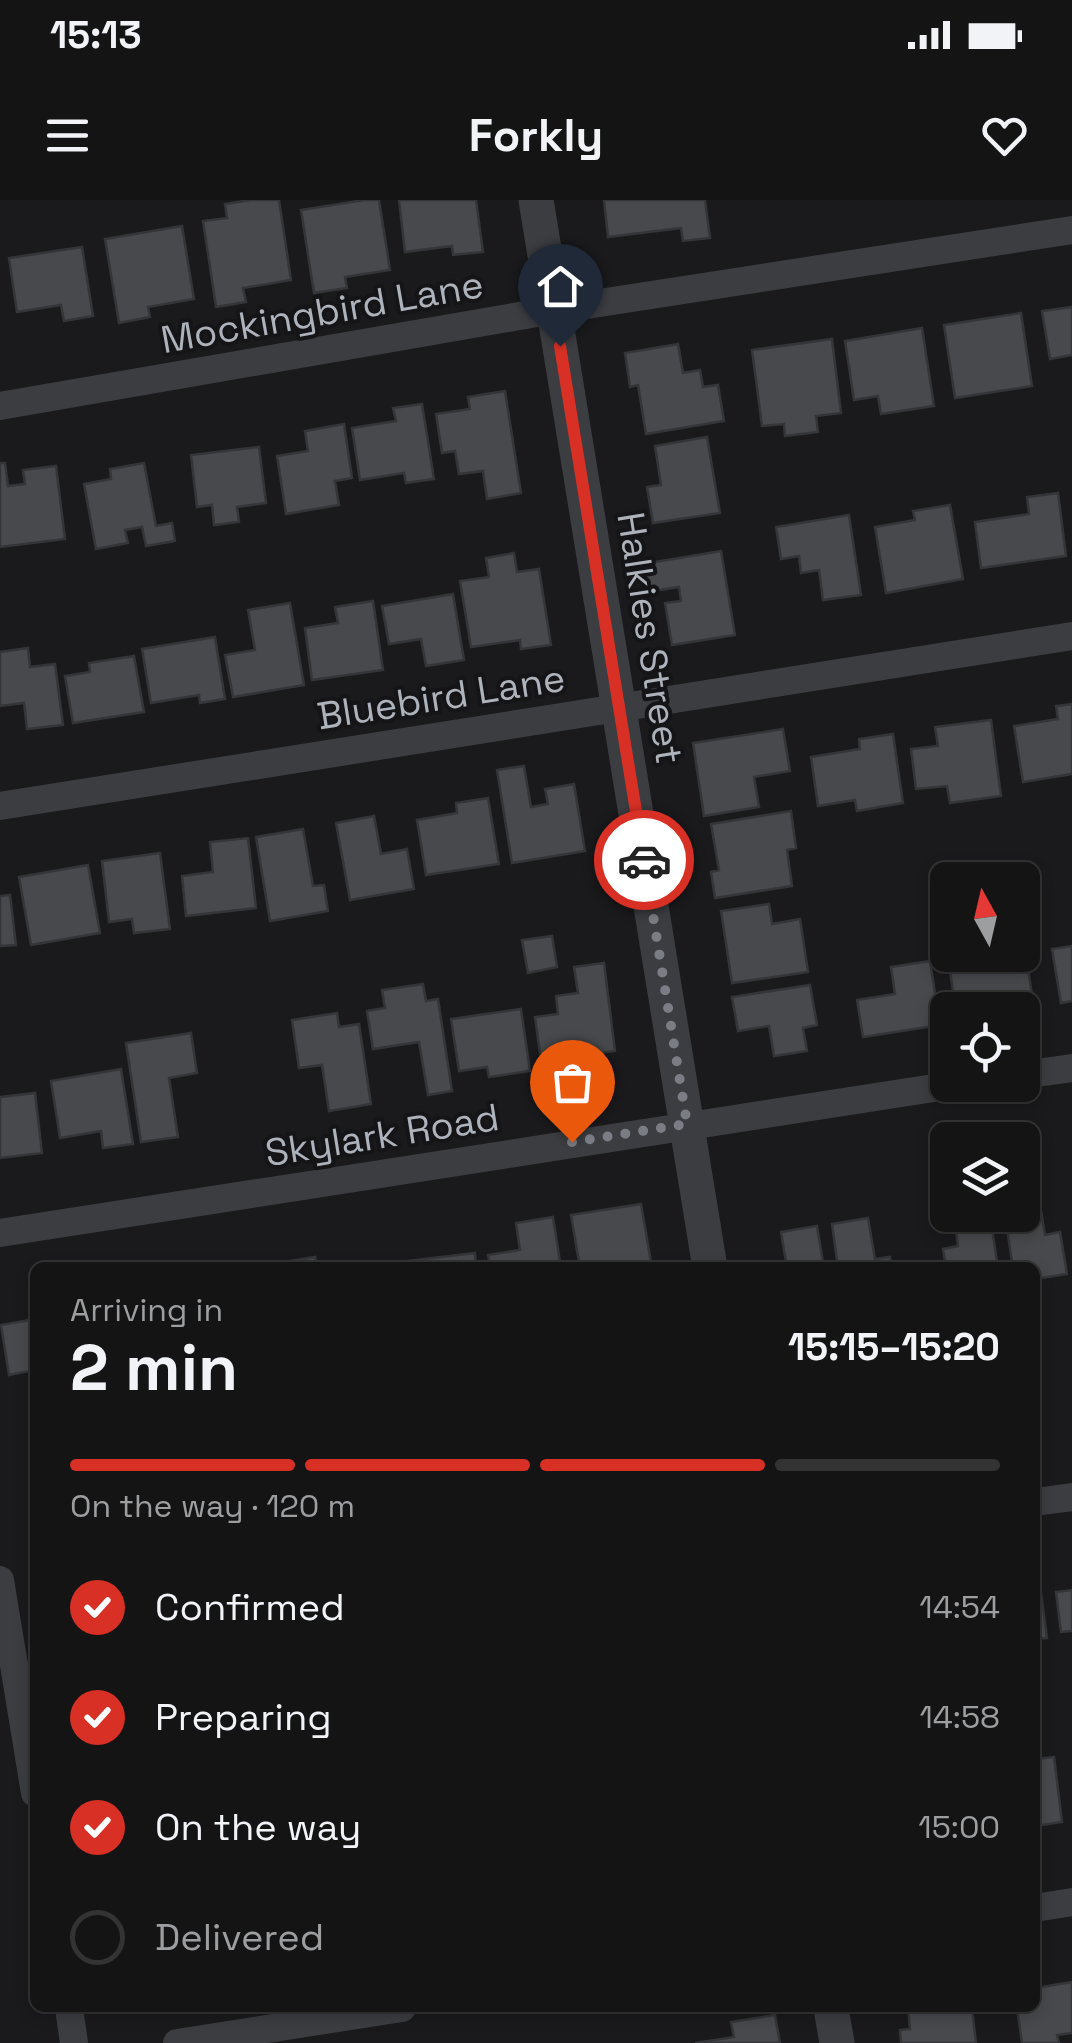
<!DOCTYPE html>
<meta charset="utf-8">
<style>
:root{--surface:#141415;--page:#1d1d1e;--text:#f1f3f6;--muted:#9d9ea0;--line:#333334;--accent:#d93025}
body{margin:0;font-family:"Space Grotesk",sans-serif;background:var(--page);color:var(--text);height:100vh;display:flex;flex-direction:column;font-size:38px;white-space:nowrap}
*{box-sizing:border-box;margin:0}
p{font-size:32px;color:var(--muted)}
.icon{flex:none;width:55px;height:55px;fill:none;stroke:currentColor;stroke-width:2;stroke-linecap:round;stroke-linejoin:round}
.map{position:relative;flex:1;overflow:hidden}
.details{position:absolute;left:30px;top:1062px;width:1010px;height:750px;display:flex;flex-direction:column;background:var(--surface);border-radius:15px;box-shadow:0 5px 15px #0003,0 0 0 2px var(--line)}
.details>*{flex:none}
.needle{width:65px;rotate:352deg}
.fabs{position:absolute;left:930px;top:662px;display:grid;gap:20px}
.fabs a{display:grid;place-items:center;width:110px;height:110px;border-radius:15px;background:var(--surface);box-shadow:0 5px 15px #0003,0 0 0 2px var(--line);font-size:50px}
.pin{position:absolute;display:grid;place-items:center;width:85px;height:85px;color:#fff;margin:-102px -42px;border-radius:50% 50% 50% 0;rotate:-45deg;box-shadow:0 0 10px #0007}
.pin .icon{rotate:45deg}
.courier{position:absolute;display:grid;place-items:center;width:100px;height:100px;margin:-50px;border:8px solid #d93025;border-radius:50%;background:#fff;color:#222;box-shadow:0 2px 12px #0007}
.head em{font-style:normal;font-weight:700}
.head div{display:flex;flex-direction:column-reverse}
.head{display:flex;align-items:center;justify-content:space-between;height:170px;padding:0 40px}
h1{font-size:65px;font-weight:700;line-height:75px}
.bar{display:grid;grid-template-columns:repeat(4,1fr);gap:15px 10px;align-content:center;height:120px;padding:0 40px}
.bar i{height:12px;border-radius:8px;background:var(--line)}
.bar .on{background:var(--accent)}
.bar p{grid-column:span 4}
ol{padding:0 40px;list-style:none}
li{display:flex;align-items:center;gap:30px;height:110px}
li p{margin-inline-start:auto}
li .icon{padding:10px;border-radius:50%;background:var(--accent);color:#fff;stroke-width:4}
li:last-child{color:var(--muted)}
li i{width:55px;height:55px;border:5px solid var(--line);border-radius:50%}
.status{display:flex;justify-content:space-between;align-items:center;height:70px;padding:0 50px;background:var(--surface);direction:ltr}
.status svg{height:28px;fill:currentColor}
header{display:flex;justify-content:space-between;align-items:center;height:130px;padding:0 40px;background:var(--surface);font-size:45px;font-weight:700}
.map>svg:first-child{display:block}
.building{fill:#47494c;stroke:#343538;stroke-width:2.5}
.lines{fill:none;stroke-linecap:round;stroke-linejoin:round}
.minor{stroke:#3c3d41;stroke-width:28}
.tertiary{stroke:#3c3d41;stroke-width:35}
.done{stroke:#7a7d83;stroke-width:10;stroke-dasharray:0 18}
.route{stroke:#d93025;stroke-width:12}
.labels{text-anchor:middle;stroke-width:8;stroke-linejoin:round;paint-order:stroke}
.street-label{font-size:38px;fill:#aeb3bb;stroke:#151517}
</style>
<div class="status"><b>15:13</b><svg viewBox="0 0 49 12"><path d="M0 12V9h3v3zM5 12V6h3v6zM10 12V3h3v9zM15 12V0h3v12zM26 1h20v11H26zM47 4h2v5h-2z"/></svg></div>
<header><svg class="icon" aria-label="menu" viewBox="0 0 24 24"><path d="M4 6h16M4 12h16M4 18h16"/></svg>Forkly<svg class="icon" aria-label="heart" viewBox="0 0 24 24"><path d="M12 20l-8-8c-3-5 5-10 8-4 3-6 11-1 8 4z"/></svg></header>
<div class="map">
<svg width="1072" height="1843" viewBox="0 0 1072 1843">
<rect width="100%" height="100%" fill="#1a1a1c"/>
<path class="building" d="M 251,0 L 279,0 L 291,80 L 243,88 L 246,102 L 216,107 L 203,21 L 227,18 L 225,4 Z
M 364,0 L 379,0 L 390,70 L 345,77 L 347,88 L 314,93 L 301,10 Z
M 399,0 L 476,0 L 483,52 L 453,55 L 452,46 L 405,52 Z
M 604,0 L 705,0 L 710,38 L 683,41 L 681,28 L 608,37 Z
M 182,26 L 194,99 L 148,107 L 150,117 L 119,123 L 105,39 Z
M 82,47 L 93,116 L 64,121 L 61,105 L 17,112 L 9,58 Z
M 1072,107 L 1072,155 L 1050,159 L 1042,111 Z
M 1021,113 L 1032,186 L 955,198 L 944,125 Z
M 922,128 L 934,206 L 881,214 L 878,196 L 854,200 L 845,141 Z
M 832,139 L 841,213 L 816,216 L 818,232 L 785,236 L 784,224 L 762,226 L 752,150 Z
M 678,144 L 683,173 L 700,170 L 703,187 L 718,185 L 724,221 L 646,234 L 638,185 L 630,187 L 625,153 Z
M 505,191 L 521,293 L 487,299 L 483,271 L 459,274 L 455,251 L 442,253 L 436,214 L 470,209 L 468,197 Z
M 422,204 L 434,279 L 406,283 L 404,273 L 360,280 L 352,228 L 396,221 L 393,208 Z
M 344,224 L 352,278 L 335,281 L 339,305 L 286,314 L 277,256 L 308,251 L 305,231 Z
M 707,237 L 720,313 L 653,323 L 647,287 L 661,285 L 655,246 Z
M 259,247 L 266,303 L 237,307 L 239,322 L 214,325 L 212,305 L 197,307 L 191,255 Z
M 0,263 L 5,263 L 8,286 L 25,284 L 23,270 L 56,266 L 65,339 L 0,347 Z
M 144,263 L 156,326 L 172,323 L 175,341 L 146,346 L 142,327 L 125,330 L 128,343 L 96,349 L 84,284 L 111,279 L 110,269 Z
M 1058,293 L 1066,356 L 981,368 L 975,322 L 1029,314 L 1027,297 Z
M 950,305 L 963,379 L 886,393 L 875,327 L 915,320 L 913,311 Z
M 849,315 L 861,395 L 823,400 L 819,370 L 801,373 L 799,356 L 781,359 L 776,327 Z
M 721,351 L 735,435 L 672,445 L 665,403 L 681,401 L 679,387 L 647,392 L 643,364 Z
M 514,353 L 517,372 L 539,369 L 551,445 L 521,449 L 520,440 L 471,447 L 460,381 L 489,377 L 486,358 Z
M 453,394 L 464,460 L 426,466 L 421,439 L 389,444 L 382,406 Z
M 373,401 L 383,470 L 312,480 L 305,428 L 338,423 L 335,407 Z
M 290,403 L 304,485 L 233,497 L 225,455 L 255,450 L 248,410 Z
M 215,437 L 225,499 L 200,503 L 199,495 L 151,503 L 142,449 Z
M 28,448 L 30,467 L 55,464 L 63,525 L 27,529 L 24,503 L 0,506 L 0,452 Z
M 134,456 L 144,512 L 73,523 L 65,476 L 90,472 L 89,463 Z
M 1072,504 L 1072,574 L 1023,582 L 1014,526 L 1058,519 L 1056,506 Z
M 991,520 L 1001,596 L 950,603 L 947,586 L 916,589 L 911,549 L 938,546 L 935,527 Z
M 783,529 L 790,571 L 754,577 L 759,607 L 704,616 L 693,543 Z
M 893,534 L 903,603 L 857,611 L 855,600 L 818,606 L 811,557 L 860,549 L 859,539 Z
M 524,566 L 531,607 L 548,604 L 545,589 L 574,584 L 585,651 L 512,663 L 497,570 Z
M 488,598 L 499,664 L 426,675 L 417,620 L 457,613 L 456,603 Z
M 791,611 L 796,648 L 787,650 L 792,686 L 715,698 L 711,672 L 719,670 L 711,624 Z
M 374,616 L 381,654 L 407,649 L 414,689 L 350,700 L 336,623 Z
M 303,629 L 313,686 L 324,685 L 328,711 L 270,721 L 256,637 Z
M 248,638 L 256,708 L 186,716 L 182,676 L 213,672 L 210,642 Z
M 160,653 L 170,729 L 134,733 L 132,719 L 109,722 L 102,661 Z
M 88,665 L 100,733 L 31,745 L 19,677 Z
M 10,695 L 16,745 L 0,746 L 0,696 Z
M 769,704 L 772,724 L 800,719 L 808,772 L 732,783 L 721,711 Z
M 552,736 L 557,767 L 528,773 L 522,740 Z
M 1023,737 L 1034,808 L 956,810 L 949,765 L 1022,755 Z
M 1072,746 L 1072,801 L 1061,803 L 1052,749 Z
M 930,761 L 940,825 L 863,837 L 857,800 L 895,794 L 891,767 Z
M 604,763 L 615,851 L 541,861 L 535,817 L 558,814 L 556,796 L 578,793 L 574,767 Z
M 423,784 L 426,801 L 438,799 L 452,891 L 428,895 L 419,842 L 373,849 L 367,811 L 385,808 L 382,790 Z
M 810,785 L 817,825 L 803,828 L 807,851 L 774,856 L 769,826 L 738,831 L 732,797 Z
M 521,809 L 530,871 L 489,877 L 487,867 L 459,871 L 451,819 Z
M 337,813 L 339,827 L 359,824 L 371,904 L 329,911 L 322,865 L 299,868 L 292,820 Z
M 191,833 L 197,873 L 169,878 L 178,937 L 141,942 L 126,843 Z
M 121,869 L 133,944 L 103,948 L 101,931 L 60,938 L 51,881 Z
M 35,893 L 42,953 L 0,958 L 0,897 Z
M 1038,992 L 1045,1035 L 1060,1032 L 1067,1074 L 1035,1079 L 1035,1068 L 1013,1068 L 1005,1015 L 1022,1015 L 1022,995 Z
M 641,1004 L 652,1068 L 580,1068 L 571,1015 Z
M 954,1015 L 990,1015 L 998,1068 L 946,1068 L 943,1049 L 958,1046 Z
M 553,1017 L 561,1068 L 490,1068 L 488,1055 L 520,1050 L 516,1023 Z
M 868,1018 L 875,1059 L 890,1057 L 892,1068 L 838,1068 L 832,1024 Z
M 817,1026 L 824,1068 L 787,1068 L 781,1032 Z
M 475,1053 L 476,1068 L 408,1068 L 407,1061 Z
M 315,1057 L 317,1068 L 285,1068 L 284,1062 Z
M 35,1119 L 35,1170 L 9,1175 L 1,1125 Z
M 1035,1377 L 1039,1377 L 1047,1438 L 1035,1439 Z
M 1072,1390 L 1072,1431 L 1061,1432 L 1056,1392 Z
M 1054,1557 L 1062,1622 L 1035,1626 L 1035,1559 Z
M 1072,1782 L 1072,1833 L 1057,1835 L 1059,1843 L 1022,1843 L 1017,1808 L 1035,1808 L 1035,1788 Z
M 908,1808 L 972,1808 L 976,1843 L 901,1843 L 900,1830 L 910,1829 Z
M 775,1815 L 780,1843 L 695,1843 L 734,1837 L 731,1822 Z"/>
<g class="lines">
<path class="minor" d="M 0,206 L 554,110 L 1072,30
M 0,606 L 1072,436
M 1022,875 L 1072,868
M 0,1033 L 953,885
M 1035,1302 L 1072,1297
M 0,1380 L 35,1593
M 1035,1708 L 1072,1702
M 69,1808 L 74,1843
M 177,1843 L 402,1808"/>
<path class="tertiary" d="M 536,0 L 710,1068
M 831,1808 L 837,1843"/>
</g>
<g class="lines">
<path class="done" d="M 572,942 L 687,924 L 644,660"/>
<path class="route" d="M 560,146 L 644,660"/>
</g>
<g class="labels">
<g class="street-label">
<text transform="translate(322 112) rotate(-10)" y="13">Mockingbird Lane</text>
<text transform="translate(650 438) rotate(81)" y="13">Halkies Street</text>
<text transform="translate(441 497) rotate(-9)" y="13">Bluebird Lane</text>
<text transform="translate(382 935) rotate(-9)" y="13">Skylark Road</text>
</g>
</g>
</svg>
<div class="fabs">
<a><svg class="needle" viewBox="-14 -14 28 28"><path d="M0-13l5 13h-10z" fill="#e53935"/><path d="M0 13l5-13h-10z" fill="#9d9ea0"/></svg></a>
<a><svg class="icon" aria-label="locate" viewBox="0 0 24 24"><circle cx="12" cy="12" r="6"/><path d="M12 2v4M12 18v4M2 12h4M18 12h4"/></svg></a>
<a><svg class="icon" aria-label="layers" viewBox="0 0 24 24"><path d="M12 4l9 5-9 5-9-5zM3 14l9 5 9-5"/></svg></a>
</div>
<div class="pin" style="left:572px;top:942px;background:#ea580c"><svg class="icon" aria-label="bag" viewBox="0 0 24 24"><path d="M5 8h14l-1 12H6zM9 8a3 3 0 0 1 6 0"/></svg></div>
<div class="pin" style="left:560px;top:146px;background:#1f2937"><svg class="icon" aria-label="home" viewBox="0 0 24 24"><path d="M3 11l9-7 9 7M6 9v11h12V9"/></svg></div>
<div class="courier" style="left:644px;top:660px"><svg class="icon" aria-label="car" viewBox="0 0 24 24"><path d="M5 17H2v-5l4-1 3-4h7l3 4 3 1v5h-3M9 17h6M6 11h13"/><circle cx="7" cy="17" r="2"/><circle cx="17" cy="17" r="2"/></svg></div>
<section class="details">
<div class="head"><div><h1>2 min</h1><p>Arriving in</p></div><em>15:15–15:20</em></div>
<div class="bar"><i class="on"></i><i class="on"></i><i class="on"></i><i></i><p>On the way · 120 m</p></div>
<ol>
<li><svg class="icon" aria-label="check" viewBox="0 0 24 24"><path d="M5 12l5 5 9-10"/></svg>Confirmed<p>14:54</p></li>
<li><svg class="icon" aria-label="check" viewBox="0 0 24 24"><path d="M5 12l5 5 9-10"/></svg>Preparing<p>14:58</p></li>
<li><svg class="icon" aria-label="check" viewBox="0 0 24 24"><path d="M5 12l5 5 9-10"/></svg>On the way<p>15:00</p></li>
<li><i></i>Delivered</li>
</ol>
</section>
</div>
